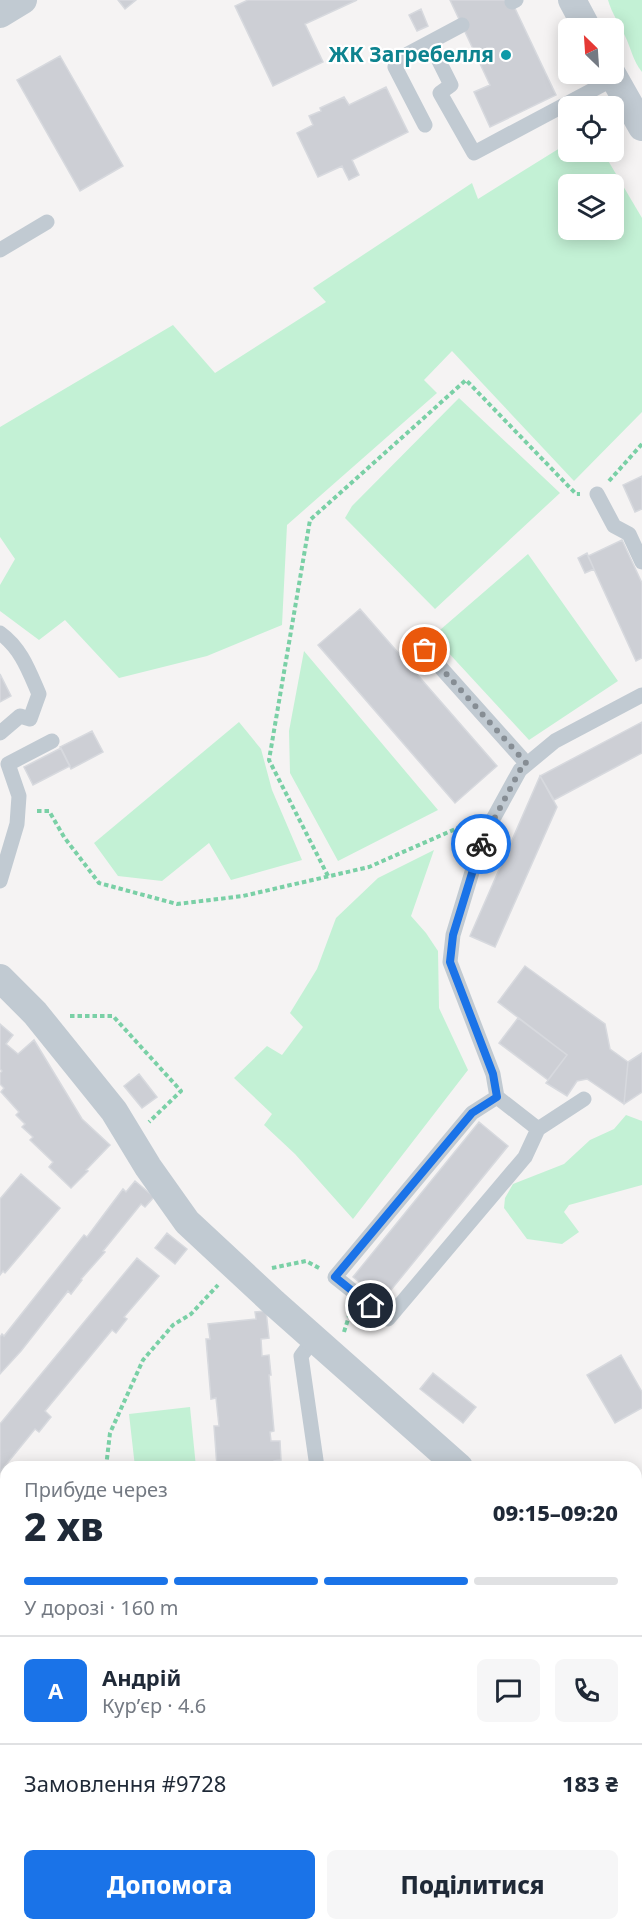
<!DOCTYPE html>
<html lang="uk">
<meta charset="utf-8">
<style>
:root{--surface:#fff;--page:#f6f6f7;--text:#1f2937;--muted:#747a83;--line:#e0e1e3;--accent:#1a73e8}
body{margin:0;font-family:"Noto Sans",sans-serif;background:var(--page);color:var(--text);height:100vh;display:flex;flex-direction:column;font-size:22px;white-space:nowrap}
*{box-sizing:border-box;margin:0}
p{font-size:20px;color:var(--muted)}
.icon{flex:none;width:33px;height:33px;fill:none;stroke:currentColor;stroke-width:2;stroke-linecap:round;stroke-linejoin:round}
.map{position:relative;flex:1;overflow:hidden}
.sheet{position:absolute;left:0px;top:1461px;width:642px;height:470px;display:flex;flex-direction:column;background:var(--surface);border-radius:18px 18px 0 0;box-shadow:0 3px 15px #0003}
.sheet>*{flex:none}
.needle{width:39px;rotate:335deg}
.tools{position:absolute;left:558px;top:18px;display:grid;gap:12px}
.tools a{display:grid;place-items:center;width:66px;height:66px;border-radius:9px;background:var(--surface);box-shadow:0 3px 15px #0003;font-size:30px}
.pin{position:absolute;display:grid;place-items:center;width:51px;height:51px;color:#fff;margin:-26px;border:3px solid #fff;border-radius:50%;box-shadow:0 2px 6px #0007}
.courier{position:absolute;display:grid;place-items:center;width:60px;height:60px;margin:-30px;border:4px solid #1a73e8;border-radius:50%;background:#fff;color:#222;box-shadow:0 2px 8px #0007}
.summary em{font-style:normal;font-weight:800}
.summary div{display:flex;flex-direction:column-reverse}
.summary{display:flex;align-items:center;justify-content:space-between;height:102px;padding:0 24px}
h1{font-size:39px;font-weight:800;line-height:45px}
.bar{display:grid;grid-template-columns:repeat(4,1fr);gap:9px 6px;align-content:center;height:72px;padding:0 24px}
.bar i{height:8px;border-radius:4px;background:var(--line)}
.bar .active{background:var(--accent)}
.bar p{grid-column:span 4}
.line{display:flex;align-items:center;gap:15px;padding:0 24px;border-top:2px solid var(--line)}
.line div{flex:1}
.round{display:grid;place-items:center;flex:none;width:63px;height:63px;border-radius:9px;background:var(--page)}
.action{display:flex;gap:12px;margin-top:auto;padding:12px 24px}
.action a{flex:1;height:69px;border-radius:9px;background:var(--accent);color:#fff;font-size:24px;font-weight:800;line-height:69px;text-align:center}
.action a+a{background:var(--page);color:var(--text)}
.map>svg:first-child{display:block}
.green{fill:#c3f1d5;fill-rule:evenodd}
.building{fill:#cdcfd5;stroke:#d7d9de;stroke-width:1.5}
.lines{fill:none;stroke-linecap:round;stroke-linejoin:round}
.path{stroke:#7ad0a6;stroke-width:4;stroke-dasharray:4.5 3;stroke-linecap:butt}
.service{stroke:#c1cad2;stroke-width:15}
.minor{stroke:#c1cad2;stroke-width:28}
.done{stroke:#868d94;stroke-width:6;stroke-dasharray:0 10.8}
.route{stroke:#1a73e8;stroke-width:8}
.culture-dot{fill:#0f9aa8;stroke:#fff;stroke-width:2}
.labels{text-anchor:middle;stroke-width:4.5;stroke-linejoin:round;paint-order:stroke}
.culture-label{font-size:21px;font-weight:bold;fill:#0d838f;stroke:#fff;text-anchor:end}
</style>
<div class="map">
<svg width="642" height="1930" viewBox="0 0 642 1930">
<rect width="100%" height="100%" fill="#f5f3f3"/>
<path class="green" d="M 608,0 L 642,0 L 642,72 C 633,61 631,48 625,36 C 619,23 612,14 608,0 Z
M 568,143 L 568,152 L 603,152 L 642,218 L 642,412 L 574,481 L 452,351 L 424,380 L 437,393 L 287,525 L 282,625 L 207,656 L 119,678 L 65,620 L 39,640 L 0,611 L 0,585 L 15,559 L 0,537 L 0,427 L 173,325 L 215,373 L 326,302 L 313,288 L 472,183 L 478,199 ZM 614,184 L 614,230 L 568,230 L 568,184 Z
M 459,398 L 560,493 L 435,609 L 345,518 L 352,506 Z
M 528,554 L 618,681 L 529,740 L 433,636 Z
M 304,651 L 438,810 L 338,861 L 290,773 L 289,731 Z
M 239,722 L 261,749 L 272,790 L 302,860 L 231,880 L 209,843 L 162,881 L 118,876 L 94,843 Z
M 434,850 L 411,916 L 426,933 L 438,951 L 439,1008 L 468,1070 L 353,1219 L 295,1154 L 264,1125 L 272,1114 L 234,1078 L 267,1046 L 282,1055 L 303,1027 L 290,1013 L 317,969 L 336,918 L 378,878 Z
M 626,1115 L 642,1121 L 642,1185 L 569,1205 L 564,1212 L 579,1232 L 562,1244 L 527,1239 L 504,1208 L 505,1198 L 513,1184 L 564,1164 L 590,1140 L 614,1129 Z
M 190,1407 L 196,1467 L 135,1467 L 129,1414 Z
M 642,1884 L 642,1930 L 454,1930 L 406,1928 L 406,1925 L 636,1924 L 636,1885 Z"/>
<path class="building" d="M 118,0 L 136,0 L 125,9 Z
M 248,0 L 357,0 L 305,24 L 323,62 L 273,86 L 235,6 Z
M 450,0 L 511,0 L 556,95 L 490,127 L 474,92 L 490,85 Z
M 421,9 L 428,26 L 417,31 L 409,15 Z
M 60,56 L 123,166 L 80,191 L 17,80 Z
M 386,87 L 408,132 L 352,160 L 359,175 L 349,180 L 342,166 L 318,177 L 297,133 L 313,125 L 309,116 L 321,111 L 320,108 L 344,97 L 349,105 Z
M 642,476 L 642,509 L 635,512 L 623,485 Z
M 622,540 L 642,583 L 642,658 L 636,661 L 588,556 Z
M 587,553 L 594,569 L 585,573 L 578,558 Z
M 360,609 L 497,766 L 455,803 L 318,645 Z
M 0,674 L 11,696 L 0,702 Z
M 642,722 L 642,753 L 554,800 L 540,776 Z
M 92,731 L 103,752 L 71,769 L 60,747 Z
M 61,748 L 70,766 L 33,785 L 24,767 Z
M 540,776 L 557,807 L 495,947 L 470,936 Z
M 525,966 L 605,1024 L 610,1049 L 628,1062 L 624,1104 L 587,1079 L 577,1081 L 567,1096 L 546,1083 L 567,1055 L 498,1002 Z
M 518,1018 L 567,1055 L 548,1080 L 499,1043 Z
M 0,1024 L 13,1035 L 6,1044 L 18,1054 L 34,1040 L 82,1119 L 110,1145 L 86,1170 L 88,1171 L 71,1188 L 49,1167 L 53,1162 L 30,1140 L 33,1137 L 22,1127 L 25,1124 L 16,1115 L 19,1112 L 1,1092 L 4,1088 L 0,1084 L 0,1073 L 2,1071 L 0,1069 Z
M 642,1053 L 642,1092 L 624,1104 L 628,1062 Z
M 139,1074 L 157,1097 L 142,1108 L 124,1086 Z
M 479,1122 L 508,1146 L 382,1301 L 353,1277 Z
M 21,1174 L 60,1208 L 5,1273 L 3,1271 L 0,1275 L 0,1199 Z
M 135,1181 L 154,1197 L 145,1207 L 141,1204 L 103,1251 L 105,1252 L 81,1279 L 82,1280 L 71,1294 L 68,1291 L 21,1351 L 0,1374 L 0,1337 L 2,1334 L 4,1336 L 84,1235 L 87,1237 L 123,1189 L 126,1192 Z
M 167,1233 L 187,1249 L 175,1264 L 155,1248 Z
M 137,1258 L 159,1276 L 124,1317 L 127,1319 L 116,1333 L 112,1330 L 45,1411 L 51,1417 L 39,1432 L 35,1429 L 0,1472 L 0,1424 Z
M 266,1311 L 269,1338 L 261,1339 L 262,1356 L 269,1355 L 271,1375 L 269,1375 L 274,1431 L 270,1432 L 271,1441 L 280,1441 L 281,1460 L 274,1461 L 275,1467 L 217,1467 L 214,1426 L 219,1426 L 216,1398 L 211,1399 L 206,1339 L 210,1339 L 208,1324 L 256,1319 L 255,1312 Z
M 621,1355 L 642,1392 L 642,1408 L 615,1423 L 587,1375 Z
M 433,1373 L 476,1407 L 463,1423 L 420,1389 Z
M 642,1628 L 642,1681 L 636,1682 L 636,1629 Z
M 636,1821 L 642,1821 L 642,1871 L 636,1872 Z
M 6,1892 L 6,1924 L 132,1924 L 132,1930 L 0,1930 L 0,1893 Z"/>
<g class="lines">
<path class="path" d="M 609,481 L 642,444
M 37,811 L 49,811 L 64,837 L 99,883 L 177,904 L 243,896 L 369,867 L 469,823
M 328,876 L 269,760 L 310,520 L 466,380 L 576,494 L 580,494
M 70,1016 L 113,1016 L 181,1091 L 149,1122
M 272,1268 L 306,1261 L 319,1268
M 344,1332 L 350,1313
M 106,1467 L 110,1433 L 143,1360 L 173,1325 L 191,1314 L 218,1285
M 636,1794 L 642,1794"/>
<path class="service" d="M 512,2 L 516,0
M 439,61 L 451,85 L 440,93 L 474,153 L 615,78
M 425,125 L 395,67 L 402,57 L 462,25
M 0,250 L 47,222
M 597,494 L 614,526 L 629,534 L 642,562
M 0,633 C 21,648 29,671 39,694 L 30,719 L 20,716 L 0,733
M 425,650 L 527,764
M 0,881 L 17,824 L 19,796 L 8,764 L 52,741
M 497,1097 L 472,1113 L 335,1277 L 388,1319 L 525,1157 L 538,1129
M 584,1099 L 538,1129 L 497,1097 L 493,1074 L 450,962 L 453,935 L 482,839 L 520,770 L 555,741 L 642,695
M 314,1339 L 301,1356 L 317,1467
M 636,1621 L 642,1620
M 636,1690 L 642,1689
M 0,1868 L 6,1867"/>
<path class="minor" d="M 572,0 L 587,28
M 0,14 L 23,0
M 612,74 L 642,127
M 0,978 L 35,1013 L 114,1111 L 148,1167 L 187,1222 L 274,1303 L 459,1467
M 636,1734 L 642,1733
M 0,1797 L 6,1796"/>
</g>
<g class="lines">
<path class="done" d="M 425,650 L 527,764 L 520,770 L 481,844"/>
<path class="route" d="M 371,1306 L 335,1277 L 472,1113 L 497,1097 L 493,1074 L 450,962 L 453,935 L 481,844"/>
</g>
<circle class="culture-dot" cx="506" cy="55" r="6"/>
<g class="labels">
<g class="culture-label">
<text x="494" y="62">ЖК Загребелля</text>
</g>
</g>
</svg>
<div class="tools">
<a><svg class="needle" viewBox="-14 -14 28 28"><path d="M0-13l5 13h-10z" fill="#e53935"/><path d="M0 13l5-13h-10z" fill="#747a83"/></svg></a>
<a><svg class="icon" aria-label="locate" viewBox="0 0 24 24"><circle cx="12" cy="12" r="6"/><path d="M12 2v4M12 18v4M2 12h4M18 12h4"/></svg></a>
<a><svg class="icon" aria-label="layers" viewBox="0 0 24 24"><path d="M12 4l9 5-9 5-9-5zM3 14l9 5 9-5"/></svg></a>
</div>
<div class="pin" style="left:425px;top:650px;background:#ea580c"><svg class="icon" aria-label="bag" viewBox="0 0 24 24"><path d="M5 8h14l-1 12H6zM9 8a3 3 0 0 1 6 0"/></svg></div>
<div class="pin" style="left:371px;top:1306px;background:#1f2937"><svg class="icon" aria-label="home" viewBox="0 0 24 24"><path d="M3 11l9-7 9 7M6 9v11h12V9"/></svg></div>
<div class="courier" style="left:481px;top:844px"><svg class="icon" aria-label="bike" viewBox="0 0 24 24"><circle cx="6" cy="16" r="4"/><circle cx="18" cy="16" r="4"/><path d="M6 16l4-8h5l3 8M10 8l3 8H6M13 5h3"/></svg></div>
<section class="sheet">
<div class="summary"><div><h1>2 хв</h1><p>Прибуде через</p></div><em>09:15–09:20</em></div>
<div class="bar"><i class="active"></i><i class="active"></i><i class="active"></i><i></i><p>У дорозі · 160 m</p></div>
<div class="line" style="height:108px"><b class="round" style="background:var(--accent);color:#fff">А</b><div><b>Андрій</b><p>Кур’єр · 4.6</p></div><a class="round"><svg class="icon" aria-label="chat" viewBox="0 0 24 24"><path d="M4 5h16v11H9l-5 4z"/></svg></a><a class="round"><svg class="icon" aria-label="phone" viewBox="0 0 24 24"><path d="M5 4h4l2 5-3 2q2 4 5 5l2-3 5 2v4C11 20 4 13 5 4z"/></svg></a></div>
<div class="line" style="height:78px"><div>Замовлення #9728</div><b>183 ₴</b></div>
<div class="action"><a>Допомога</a><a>Поділитися</a></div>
</section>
</div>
